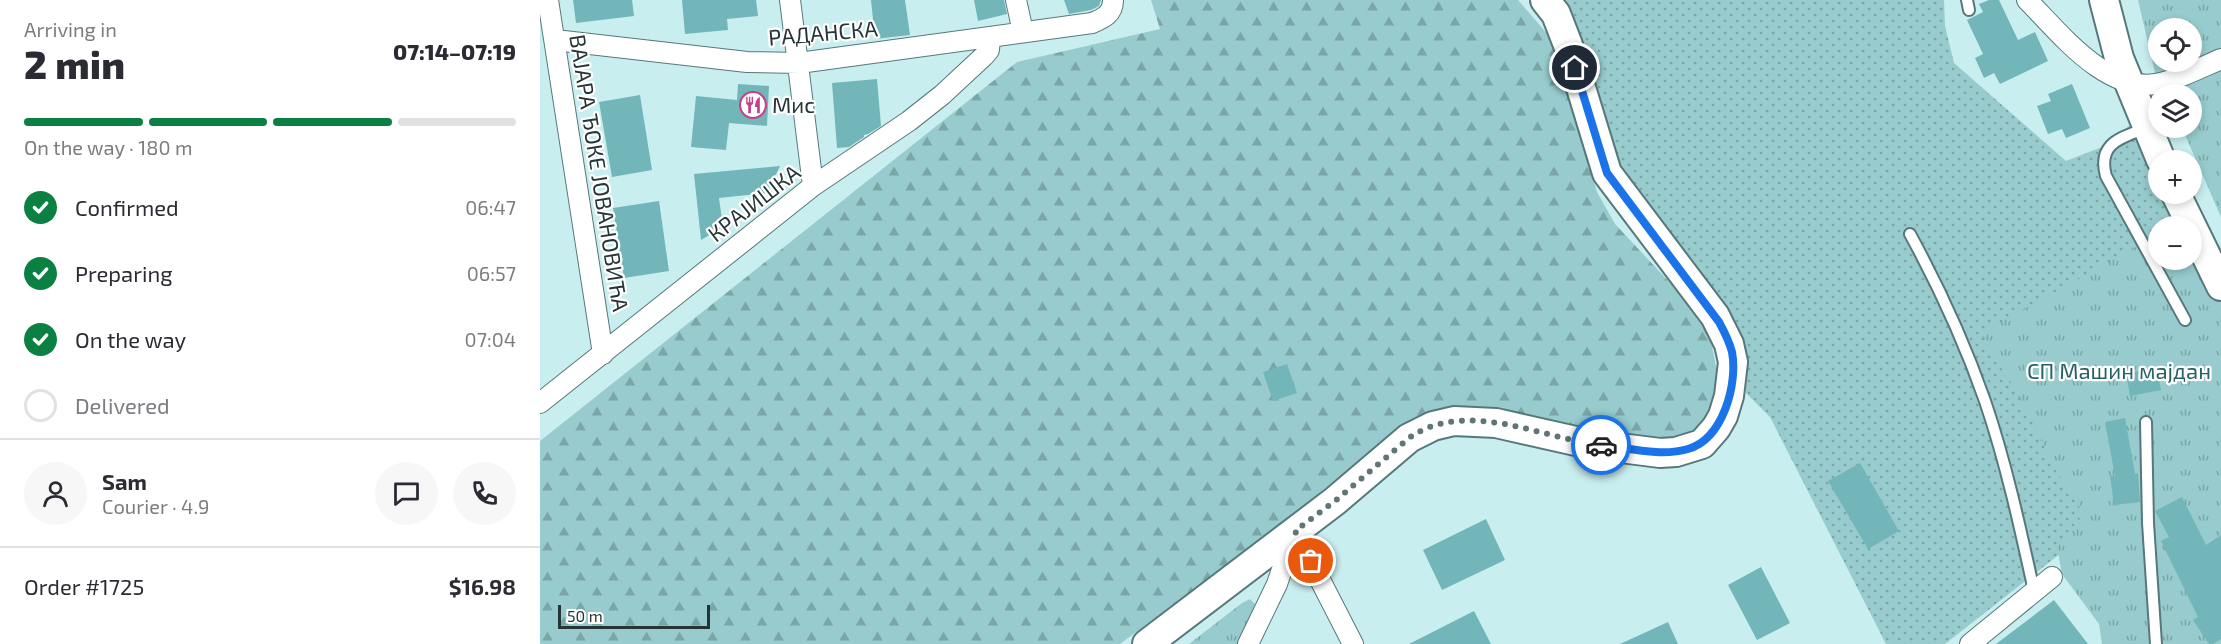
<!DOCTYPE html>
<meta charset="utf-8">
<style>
:root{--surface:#fff;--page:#f7f7f7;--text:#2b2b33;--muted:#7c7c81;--line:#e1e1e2;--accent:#0b8043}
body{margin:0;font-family:"Exo 2",sans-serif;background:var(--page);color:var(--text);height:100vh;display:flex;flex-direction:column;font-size:22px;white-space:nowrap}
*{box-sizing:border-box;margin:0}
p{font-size:20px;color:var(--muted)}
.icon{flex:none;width:33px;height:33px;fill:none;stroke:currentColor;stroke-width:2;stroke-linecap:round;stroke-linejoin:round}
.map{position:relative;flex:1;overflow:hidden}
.drawer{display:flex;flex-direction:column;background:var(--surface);width:540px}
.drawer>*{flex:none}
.tools{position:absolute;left:1608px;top:18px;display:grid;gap:12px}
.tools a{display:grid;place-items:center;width:54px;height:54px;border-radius:50%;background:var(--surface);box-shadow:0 3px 9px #0003;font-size:30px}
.scale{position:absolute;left:18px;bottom:15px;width:152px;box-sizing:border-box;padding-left:6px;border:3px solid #263435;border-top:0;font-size:16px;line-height:21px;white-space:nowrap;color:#263435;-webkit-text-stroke:4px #fff;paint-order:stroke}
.pin{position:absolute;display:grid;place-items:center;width:51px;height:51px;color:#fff;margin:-26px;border:3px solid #fff;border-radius:50%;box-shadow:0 2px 6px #0007}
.courier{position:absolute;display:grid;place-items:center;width:60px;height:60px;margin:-30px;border:4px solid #1a73e8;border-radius:50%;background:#fff;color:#222;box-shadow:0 2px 8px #0007}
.summary em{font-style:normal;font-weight:800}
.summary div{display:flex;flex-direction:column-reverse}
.summary{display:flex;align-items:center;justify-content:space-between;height:102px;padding:0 24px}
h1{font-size:39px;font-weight:800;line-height:45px}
.bar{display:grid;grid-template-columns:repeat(4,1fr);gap:9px 6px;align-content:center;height:72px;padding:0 24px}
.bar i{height:8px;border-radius:4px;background:var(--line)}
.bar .current{background:var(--accent)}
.bar p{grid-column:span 4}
.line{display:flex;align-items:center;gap:15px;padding:0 24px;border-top:2px solid var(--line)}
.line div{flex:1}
.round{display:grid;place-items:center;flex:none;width:63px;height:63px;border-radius:32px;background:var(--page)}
ol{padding:0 24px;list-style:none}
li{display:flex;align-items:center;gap:18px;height:66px}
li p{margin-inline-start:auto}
li .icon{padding:6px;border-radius:50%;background:var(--accent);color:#fff;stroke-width:4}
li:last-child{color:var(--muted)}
li i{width:33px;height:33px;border:3px solid var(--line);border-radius:50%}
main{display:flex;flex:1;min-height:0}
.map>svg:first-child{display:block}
.grass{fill:url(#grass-dots)}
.forest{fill:url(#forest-firs)}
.park{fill:url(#park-tufts);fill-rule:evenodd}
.building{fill:#72b6b9}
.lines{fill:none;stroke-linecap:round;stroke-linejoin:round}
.lane-casing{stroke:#57787a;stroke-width:14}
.street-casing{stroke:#57787a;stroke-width:22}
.secondary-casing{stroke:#57787a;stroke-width:32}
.lane{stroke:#fff;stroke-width:10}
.street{stroke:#fff;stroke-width:20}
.secondary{stroke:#fff;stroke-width:28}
.done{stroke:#5f7576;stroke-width:6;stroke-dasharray:0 10.8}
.route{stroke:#1a73e8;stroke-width:8}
.labels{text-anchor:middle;stroke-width:4.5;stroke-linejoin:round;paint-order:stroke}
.street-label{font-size:22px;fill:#263435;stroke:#fff}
.poi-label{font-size:22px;fill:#263435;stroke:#fff;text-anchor:start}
.park-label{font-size:22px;fill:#286164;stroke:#fff}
</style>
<main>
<section class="drawer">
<div class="summary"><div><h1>2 min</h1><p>Arriving in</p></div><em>07:14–07:19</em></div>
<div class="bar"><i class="current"></i><i class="current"></i><i class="current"></i><i></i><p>On the way · 180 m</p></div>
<ol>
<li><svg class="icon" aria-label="check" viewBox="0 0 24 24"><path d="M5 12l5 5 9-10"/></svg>Confirmed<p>06:47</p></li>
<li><svg class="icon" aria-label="check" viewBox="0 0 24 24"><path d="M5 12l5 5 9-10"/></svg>Preparing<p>06:57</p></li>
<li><svg class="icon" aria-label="check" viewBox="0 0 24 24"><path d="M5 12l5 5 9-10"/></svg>On the way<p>07:04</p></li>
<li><i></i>Delivered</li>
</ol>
<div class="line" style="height:108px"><a class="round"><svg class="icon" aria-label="person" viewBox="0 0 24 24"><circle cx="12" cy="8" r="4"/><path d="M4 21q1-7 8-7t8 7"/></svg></a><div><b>Sam</b><p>Courier · 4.9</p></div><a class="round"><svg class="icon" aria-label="chat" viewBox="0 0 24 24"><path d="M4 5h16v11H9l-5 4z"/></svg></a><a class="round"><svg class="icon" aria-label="phone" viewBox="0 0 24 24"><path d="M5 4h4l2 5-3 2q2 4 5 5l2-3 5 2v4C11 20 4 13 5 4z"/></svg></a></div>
<div class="line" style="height:78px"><div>Order #1725</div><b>$16.98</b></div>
</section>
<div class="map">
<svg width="1681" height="644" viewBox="0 0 1681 644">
<defs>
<pattern id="grass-dots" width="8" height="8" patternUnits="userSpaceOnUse" patternTransform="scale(1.5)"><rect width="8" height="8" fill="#97cbcd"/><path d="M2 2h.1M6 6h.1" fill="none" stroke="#7ba6a7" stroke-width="1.8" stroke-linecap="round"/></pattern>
<pattern id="forest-firs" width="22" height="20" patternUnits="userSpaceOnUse" patternTransform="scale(1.5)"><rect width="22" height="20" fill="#97cbcd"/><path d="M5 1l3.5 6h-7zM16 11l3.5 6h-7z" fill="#7ba6a7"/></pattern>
<pattern id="park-tufts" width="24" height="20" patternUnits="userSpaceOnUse" patternTransform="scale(1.5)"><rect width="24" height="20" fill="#97cbcd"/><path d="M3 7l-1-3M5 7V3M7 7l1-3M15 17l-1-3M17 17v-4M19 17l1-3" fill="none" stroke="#7ba6a7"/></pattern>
</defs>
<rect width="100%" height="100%" fill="#c9eeef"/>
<path class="grass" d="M 1016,0 L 1404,0 L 1405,26 L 1414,63 L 1526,161 L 1562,147 L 1594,122 L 1618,176 L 1618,194 L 1626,194 L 1641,226 L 1618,226 L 1618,260 L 1652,260 L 1681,316 L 1558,524 L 1405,644 L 1346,644 L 1230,417 L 1206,393 L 1206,363 L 1089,192 Z"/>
<path class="forest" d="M 611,0 L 978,0 L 1010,37 L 1057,192 L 1075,224 L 1133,286 L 1170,336 L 1179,382 L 1175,403 L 1155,434 L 1136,444 L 896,414 L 874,419 L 851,434 L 743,523 L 580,644 L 0,644 L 0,441 L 477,62 L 620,29 Z"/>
<path class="park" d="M 1598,0 L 1681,0 L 1681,217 L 1642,128 L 1652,128 L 1652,94 L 1628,94 L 1615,73 ZM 1618,28 L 1652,28 L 1652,62 L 1618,62 Z
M 1618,235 L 1618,260 L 1652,260 L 1652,248 L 1665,270 L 1681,303 L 1681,644 L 1562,644 L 1559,624 L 1522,574 L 1517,547 L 1541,517 L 1537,494 L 1534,495 L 1516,471 L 1494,425 L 1441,333 Z
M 710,599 L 716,605 L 697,644 L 649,644 L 702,603 Z"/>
<path class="building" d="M 33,0 L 92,0 L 94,16 L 36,23 Z
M 142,0 L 216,0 L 218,16 L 187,19 L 188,30 L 145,34 Z
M 331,0 L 365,0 L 370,35 L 335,39 Z
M 434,0 L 464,0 L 467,14 L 438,21 Z
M 524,0 L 561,0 L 559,6 L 551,10 L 529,14 Z
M 1449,0 L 1459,0 L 1478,40 L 1495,32 L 1508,61 L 1460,84 L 1454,73 L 1444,78 L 1435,58 L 1443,54 L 1427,20 L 1443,12 L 1439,4 Z
M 337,79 L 341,126 L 328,134 L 324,135 L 324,137 L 309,147 L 297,148 L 292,83 Z
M 198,84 L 229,86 L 227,126 L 189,123 L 186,150 L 151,147 L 156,96 L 197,100 Z
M 1532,84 L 1550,128 L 1526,138 L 1522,129 L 1508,134 L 1497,106 L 1511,101 L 1508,94 Z
M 100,95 L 112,170 L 72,177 L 59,102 Z
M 240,166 L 227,193 L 179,198 L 183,227 L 161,240 L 154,174 Z
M 119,201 L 129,271 L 84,278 L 73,208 Z
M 747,364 L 757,393 L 733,401 L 723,372 Z
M 1617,368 L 1621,390 L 1590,396 L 1586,373 Z
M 1585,418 L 1595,474 L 1598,473 L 1600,502 L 1574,505 L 1570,476 L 1575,476 L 1565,422 Z
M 1320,463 L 1359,531 L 1328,549 L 1288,481 Z
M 1642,497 L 1666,545 L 1681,535 L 1681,639 L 1673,644 L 1669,644 L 1653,620 L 1658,617 L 1621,541 L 1629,537 L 1615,511 Z
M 946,519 L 965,560 L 902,590 L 883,550 Z
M 1221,567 L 1250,623 L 1217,640 L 1188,585 Z
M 1514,600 L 1548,644 L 1456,644 Z
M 934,611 L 951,644 L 869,644 Z
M 1128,622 L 1138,644 L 1080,644 Z"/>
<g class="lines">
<defs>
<path id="lane" d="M 1427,0 L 1429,10
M 1606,128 C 1581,138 1557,143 1566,176 L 1645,320
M 1370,234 C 1399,287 1425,344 1445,401 C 1466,463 1480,527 1494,591
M 1606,422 L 1608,523 L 1616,644"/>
<path id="street" d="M 8,0 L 63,354
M 250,0 L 273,186
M 476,0 L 483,32
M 1487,0 C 1520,33 1568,96 1621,83 C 1641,78 1662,67 1681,59
M 15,40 L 207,62 L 259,63 L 552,23 C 564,18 573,14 573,0
M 0,403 L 273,186 L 369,121 L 402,95 L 444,56 L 449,50 L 450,38
M 755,531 L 813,644
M 708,644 L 737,584 L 755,531
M 1430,644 L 1512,577"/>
<path id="secondary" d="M 1564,0 L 1579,58 L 1621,160
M 1636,194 L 1681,286
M 607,644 L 795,501 L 869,438 L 893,426 L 914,421 L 956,423 L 1049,444 L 1120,453 L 1136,452 L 1162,444 L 1176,428 L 1183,416 L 1189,396 L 1193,362 L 1189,344 L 1175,316 L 1067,173 L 1028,45 L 1016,14 L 1005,0"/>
</defs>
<use href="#lane" class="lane-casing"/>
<use href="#street" class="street-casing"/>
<use href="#secondary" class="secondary-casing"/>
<use href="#lane" class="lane"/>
<use href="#street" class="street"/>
<use href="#secondary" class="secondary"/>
</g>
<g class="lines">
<path class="done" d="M 771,561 L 755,531 L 795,501 L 869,438 C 926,398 1000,438 1061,445"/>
<path class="route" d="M 1035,68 L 1067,173 L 1179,322 C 1184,331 1189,341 1192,352 C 1198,384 1183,439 1148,449 C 1121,457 1089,448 1061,445"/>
</g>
<defs>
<symbol id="restaurant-ring" viewBox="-11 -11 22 22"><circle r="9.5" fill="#fff" stroke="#c3418a" stroke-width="1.5"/><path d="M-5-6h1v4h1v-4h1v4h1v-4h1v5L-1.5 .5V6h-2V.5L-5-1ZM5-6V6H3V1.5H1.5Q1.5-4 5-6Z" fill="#c3418a"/></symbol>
</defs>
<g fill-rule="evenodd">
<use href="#restaurant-ring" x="198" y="90" width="30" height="30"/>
</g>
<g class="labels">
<g class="street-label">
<text transform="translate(283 33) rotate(-5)" y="8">РАДАНСКА</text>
<text transform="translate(59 173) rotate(81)" y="8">ВАЈАРА ЂОКЕ ЈОВАНОВИЋА</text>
<text transform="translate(214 203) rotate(-38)" y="8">КРАЈИШКА</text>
</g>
<g class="poi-label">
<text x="232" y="113">Мис</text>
</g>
<g class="park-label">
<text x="1579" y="379">СП Машин мајдан</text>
</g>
</g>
</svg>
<div class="tools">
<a><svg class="icon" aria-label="locate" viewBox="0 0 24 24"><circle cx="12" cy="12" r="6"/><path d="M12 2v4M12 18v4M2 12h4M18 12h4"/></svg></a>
<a><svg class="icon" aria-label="layers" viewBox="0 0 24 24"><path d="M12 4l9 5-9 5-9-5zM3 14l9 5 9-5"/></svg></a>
<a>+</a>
<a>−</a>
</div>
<div class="scale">50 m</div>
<div class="pin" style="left:771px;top:561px;background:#ea580c"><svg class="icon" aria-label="bag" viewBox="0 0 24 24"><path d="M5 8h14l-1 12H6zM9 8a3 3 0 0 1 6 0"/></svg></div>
<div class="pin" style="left:1035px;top:68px;background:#1f2937"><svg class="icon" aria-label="home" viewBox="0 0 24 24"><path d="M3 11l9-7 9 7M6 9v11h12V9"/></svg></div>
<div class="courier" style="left:1061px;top:445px"><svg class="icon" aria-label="car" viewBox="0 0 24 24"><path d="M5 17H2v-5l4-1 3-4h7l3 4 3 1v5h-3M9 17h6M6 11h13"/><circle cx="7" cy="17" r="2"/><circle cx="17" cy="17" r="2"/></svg></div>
</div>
</main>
